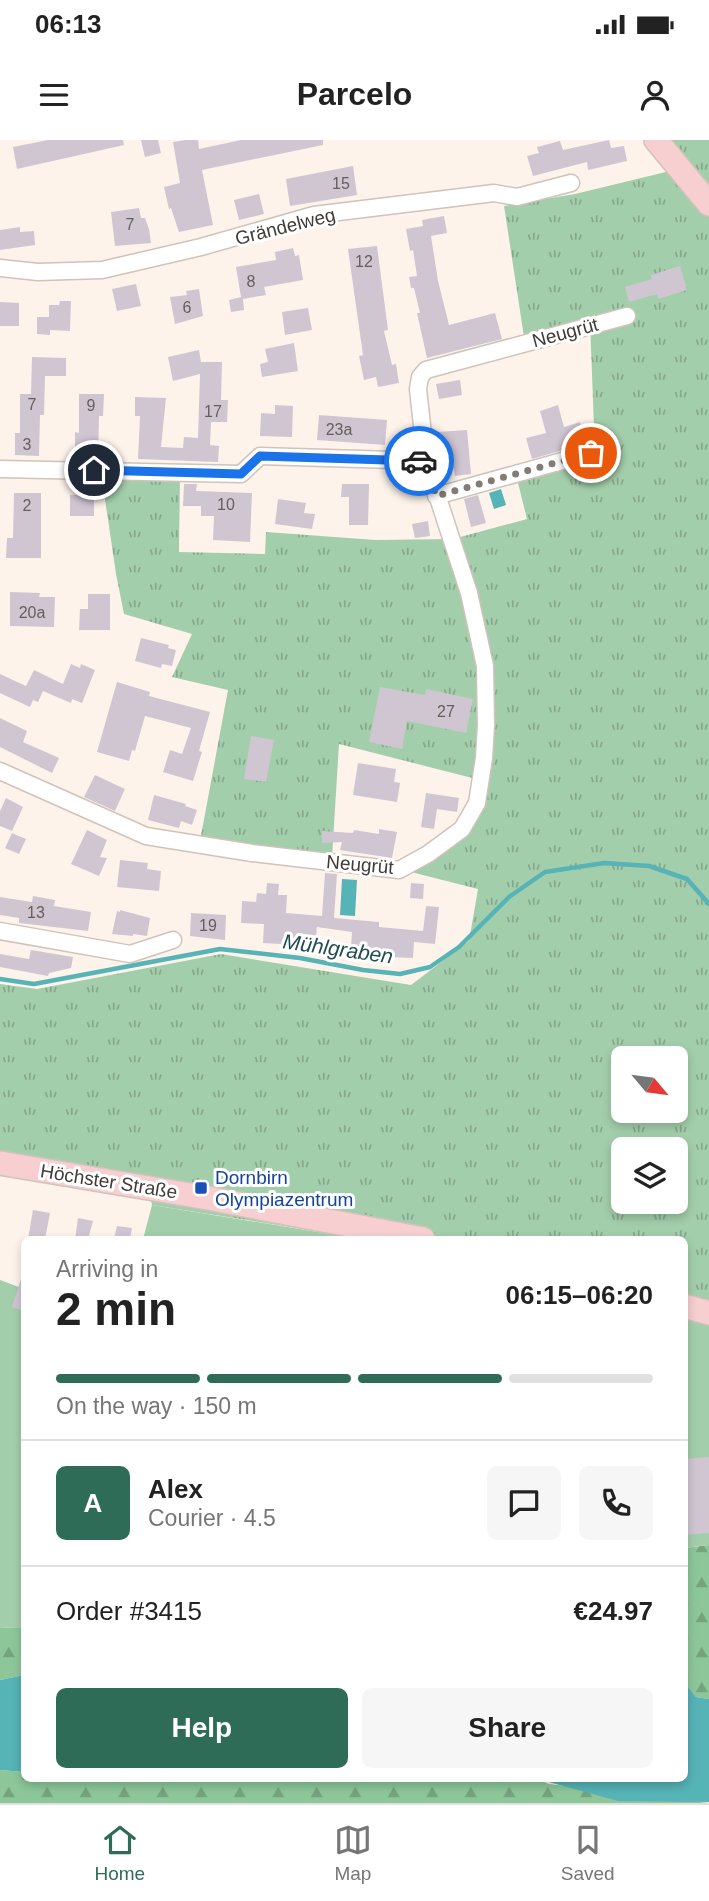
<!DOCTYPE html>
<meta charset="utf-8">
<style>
:root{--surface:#fff;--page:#f6f6f6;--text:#222;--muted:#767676;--line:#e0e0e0;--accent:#2f6c58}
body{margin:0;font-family:Helvetica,sans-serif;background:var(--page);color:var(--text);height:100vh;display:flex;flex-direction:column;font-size:26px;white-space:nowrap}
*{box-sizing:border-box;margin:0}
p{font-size:23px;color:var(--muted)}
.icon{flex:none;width:38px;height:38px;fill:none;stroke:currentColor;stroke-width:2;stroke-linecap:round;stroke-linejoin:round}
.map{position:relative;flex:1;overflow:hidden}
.details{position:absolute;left:21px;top:1096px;width:667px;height:546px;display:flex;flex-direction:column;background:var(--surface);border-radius:10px;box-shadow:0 4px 10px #0003}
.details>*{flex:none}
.needle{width:46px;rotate:119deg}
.buttons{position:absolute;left:611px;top:906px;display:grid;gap:14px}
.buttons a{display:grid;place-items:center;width:77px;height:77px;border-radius:10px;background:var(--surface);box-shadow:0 4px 10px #0003;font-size:35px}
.pin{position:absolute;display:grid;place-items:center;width:60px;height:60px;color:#fff;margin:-30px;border:4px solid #fff;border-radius:50%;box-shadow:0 2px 7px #0007}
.courier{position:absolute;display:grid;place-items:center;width:70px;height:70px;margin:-35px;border:5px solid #1a73e8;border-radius:50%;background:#fff;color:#222;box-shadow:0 2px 9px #0007}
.overview em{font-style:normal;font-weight:700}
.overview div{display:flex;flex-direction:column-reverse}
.overview{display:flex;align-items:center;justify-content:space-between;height:119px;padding:0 35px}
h1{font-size:46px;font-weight:700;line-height:52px}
.bar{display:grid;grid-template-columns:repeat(4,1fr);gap:10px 7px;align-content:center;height:84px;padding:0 35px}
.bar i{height:9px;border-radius:5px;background:var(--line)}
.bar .on{background:var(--accent)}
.bar p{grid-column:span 4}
.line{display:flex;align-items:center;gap:18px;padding:0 35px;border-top:2px solid var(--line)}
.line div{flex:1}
.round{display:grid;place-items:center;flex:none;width:74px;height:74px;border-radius:10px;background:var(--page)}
.button{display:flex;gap:14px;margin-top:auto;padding:14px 35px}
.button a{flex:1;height:80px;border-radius:10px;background:var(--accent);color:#fff;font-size:28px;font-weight:700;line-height:80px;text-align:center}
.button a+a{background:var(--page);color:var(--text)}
.status{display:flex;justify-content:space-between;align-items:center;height:49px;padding:0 35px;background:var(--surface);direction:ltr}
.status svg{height:19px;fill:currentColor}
header{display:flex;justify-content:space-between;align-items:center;height:91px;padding:0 35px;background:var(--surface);font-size:32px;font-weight:700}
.dock{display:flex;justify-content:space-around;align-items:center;height:98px;border-top:2px solid var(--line);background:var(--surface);font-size:19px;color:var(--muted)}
.dock a{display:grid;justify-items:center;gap:4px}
.dock .on{color:var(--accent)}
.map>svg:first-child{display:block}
.grass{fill:url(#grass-tufts);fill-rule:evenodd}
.forest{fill:url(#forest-firs)}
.pitch{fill:#a3ceab}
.water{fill:#56b3b6}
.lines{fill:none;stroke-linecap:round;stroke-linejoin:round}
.stream{stroke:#56b3b6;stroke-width:4.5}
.building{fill:#d0c6d2}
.street-casing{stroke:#cfc3ba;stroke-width:19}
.secondary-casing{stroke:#cfc3ba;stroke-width:26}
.street{stroke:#fff;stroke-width:16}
.secondary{stroke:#f8cfd1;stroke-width:23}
.done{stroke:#827b76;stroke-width:7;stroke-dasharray:0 12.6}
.route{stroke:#1a73e8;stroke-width:9}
.transit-dot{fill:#1a4fb4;stroke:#fff;stroke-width:2.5}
.labels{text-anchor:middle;stroke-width:6;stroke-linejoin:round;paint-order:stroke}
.number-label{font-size:16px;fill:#645e5e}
.street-label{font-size:19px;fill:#403b37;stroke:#fff}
.transit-label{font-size:19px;fill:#164399;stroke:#fff;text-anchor:start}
.water-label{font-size:21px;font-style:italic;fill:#214c4e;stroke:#fff}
</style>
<div class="status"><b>06:13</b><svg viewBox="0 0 49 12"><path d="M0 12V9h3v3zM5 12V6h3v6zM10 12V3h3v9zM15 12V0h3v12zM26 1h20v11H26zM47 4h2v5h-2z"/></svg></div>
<header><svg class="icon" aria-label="menu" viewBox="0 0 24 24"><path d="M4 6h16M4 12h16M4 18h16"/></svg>Parcelo<svg class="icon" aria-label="person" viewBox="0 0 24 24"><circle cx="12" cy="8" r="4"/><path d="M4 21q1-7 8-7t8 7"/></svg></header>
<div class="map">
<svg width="709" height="1663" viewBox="0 0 709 1663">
<defs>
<pattern id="grass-tufts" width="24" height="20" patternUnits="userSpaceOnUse" patternTransform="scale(1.75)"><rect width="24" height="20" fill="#a3ceab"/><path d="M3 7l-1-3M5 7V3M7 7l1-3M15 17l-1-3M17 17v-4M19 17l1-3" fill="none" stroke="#86a88c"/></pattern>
<pattern id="forest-firs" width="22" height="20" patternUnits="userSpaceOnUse" patternTransform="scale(1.75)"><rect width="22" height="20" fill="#8dc799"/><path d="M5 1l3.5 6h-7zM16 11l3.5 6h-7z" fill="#75a37e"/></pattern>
</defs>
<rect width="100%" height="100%" fill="#fdf3eb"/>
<path class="grass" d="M 645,0 L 709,0 L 709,1188 L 684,1179 L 684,1099 L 365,1099 L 152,1065 L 146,1036 L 0,1012 L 0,844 L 37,849 L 221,814 L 411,845 L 469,801 L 478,749 L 403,730 L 463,691 L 484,641 L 339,604 L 332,718 L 200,701 L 228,550 L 172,537 L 192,494 L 124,474 L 116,434 L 101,332 L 180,333 L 179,412 L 265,414 L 266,392 L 376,400 L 453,399 L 527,379 L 516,335 L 595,313 L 590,182 L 524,197 L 504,66 L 575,54 L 674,30 ZM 623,919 L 676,919 L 676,971 L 623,971 ZM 623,1010 L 676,1010 L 676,1062 L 623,1062 Z"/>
<path class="forest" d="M 709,1405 L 709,1559 L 696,1557 L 684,1541 L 684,1408 Z
M 24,1487 L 24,1535 L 0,1540 L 0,1488 Z
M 0,1630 L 24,1632 L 24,1638 L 534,1638 L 549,1644 L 709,1663 L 0,1663 Z"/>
<path class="pitch" d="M 152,1065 L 361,1099 L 143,1099 Z
M 0,1140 L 24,1149 L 24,1487 L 0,1488 Z
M 684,1179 L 709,1187 L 709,1405 L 684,1408 Z"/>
<path class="water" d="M 501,349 L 506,365 L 494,369 L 489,353 Z
M 342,739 L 357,740 L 355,776 L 340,775 Z
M 24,1535 L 24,1632 L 0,1630 L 0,1540 Z
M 684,1541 L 696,1557 L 709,1559 L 709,1662 L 618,1661 L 534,1638 L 684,1638 Z"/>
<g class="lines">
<path class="stream" d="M 0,839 L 34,844 L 220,809 L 300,818 L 363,830 L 400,834 L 430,827 L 459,807 L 509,757 L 545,732 L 604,723 L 649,726 L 687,739 L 709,764"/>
</g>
<path class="building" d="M 48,0 L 123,0 L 124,5 L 17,29 L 13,7 Z
M 141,0 L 158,0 L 161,13 L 145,17 Z
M 186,0 L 198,0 L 199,9 L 241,0 L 323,0 L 323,5 L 202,30 L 213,85 L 179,92 L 171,68 L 169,69 L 164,47 L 180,43 L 173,2 Z
M 609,0 L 611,8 L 624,6 L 627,21 L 588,30 L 587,22 L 533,36 L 527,16 L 539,13 L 537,7 L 560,1 L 563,10 Z
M 353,26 L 357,55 L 290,66 L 286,39 Z
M 259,54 L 264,74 L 239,80 L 234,60 Z
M 139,68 L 141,78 L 145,78 L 149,89 L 151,103 L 115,106 L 111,72 Z
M 444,76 L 447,93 L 431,96 L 438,141 L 449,185 L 495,173 L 502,199 L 427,218 L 417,173 L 420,173 L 414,148 L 411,148 L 409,137 L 417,136 L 413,110 L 410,111 L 406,89 L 423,86 L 422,80 Z
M 20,87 L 20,92 L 34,91 L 35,105 L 0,110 L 0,90 Z
M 377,106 L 388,190 L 384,191 L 392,225 L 396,224 L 399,243 L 378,247 L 376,237 L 364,240 L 359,216 L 363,215 L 348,109 Z
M 293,108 L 295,116 L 299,115 L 303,140 L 264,147 L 266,155 L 243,159 L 244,170 L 231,172 L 229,160 L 241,157 L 236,127 L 276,120 L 275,112 Z
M 680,126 L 687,150 L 658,159 L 657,154 L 629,162 L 625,147 L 652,139 L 651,135 Z
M 136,144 L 141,166 L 117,171 L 112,149 Z
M 199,149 L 203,176 L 175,184 L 170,157 L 187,155 L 186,151 Z
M 60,161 L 71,161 L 70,191 L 50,190 L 50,195 L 37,194 L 37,177 L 49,177 L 49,165 L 59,165 Z
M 0,162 L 19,163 L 19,186 L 0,186 Z
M 308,168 L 312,190 L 285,195 L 282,172 Z
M 294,203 L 298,231 L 262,237 L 260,224 L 268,222 L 265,209 Z
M 199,210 L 201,222 L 222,222 L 221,260 L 228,260 L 227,282 L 211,282 L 210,305 L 219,306 L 218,322 L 138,319 L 140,276 L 135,276 L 135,257 L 166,258 L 161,307 L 183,308 L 184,297 L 198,298 L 200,234 L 173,241 L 168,217 Z
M 32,217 L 66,218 L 66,236 L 45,236 L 44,275 L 40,275 L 39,316 L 15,315 L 15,293 L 20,293 L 20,254 L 31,254 Z
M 460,240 L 462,255 L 439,259 L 436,244 Z
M 79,254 L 104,254 L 103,276 L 99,276 L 98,317 L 75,317 L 75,292 L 79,293 Z
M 275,265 L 293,266 L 292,297 L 260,296 L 261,273 L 275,274 Z
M 558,265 L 564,287 L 580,282 L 585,298 L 568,302 L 570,308 L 532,319 L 526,298 L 546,293 L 540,271 Z
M 319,275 L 387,280 L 385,305 L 317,300 Z
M 467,290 L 471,334 L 455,336 L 453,325 L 440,326 L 437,292 Z
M 184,344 L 197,344 L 196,351 L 252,353 L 250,402 L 213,400 L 214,376 L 201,376 L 201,366 L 183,366 Z
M 342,344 L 369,344 L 368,385 L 349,385 L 349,357 L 341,357 Z
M 14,353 L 41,353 L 41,418 L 6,418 L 7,398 L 13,398 Z
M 70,355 L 94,355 L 94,376 L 70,376 Z
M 478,355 L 486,383 L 471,387 L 464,359 Z
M 278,359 L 306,363 L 304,373 L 315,374 L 312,389 L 275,384 Z
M 428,381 L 430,396 L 415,398 L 412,384 Z
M 10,452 L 40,453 L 39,457 L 55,457 L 54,487 L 10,486 Z
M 88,454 L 110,454 L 110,490 L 79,490 L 80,469 L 88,469 Z
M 141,498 L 169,505 L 168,508 L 176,510 L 172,526 L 162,524 L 161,528 L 135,521 Z
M 71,524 L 80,528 L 81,524 L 95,530 L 82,563 L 72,559 L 71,563 L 43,551 L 38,562 L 33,560 L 30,567 L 0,553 L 0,534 L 26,546 L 34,530 L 63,544 Z
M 117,542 L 150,552 L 149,556 L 210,572 L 199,611 L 202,612 L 193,641 L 163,632 L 170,610 L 182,614 L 191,588 L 145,576 L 135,611 L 132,610 L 129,621 L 97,612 Z
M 380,547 L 425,555 L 426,549 L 473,559 L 466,593 L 407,581 L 402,609 L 369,602 Z
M 0,578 L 27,591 L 23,602 L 59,618 L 52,633 L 0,607 Z
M 251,596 L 274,600 L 266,642 L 244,639 Z
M 358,623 L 396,629 L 394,642 L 400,643 L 397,662 L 353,655 Z
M 95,635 L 125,649 L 115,671 L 84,657 Z
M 426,653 L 459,658 L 457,672 L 437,669 L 434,689 L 421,687 Z
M 154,655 L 186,664 L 185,666 L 197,670 L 192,685 L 181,681 L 179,688 L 148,680 Z
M 6,658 L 23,667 L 12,691 L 0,686 L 0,671 Z
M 379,689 L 397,692 L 392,718 L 340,710 L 342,702 L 322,703 L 322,691 L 353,693 L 354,690 L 379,694 Z
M 87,690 L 107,700 L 100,717 L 107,718 L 99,736 L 71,724 Z
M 12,693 L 26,699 L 19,714 L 5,708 Z
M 120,720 L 148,723 L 147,729 L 161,731 L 159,751 L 117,747 Z
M 325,733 L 337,734 L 334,778 L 379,782 L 379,787 L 423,791 L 426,766 L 439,767 L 435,804 L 414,802 L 413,818 L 389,817 L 389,820 L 370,819 L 371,810 L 351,809 L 352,792 L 317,787 L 315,806 L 263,803 L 264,784 L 241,783 L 242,761 L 256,762 L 257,753 L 266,754 L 267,743 L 279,744 L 278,755 L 287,755 L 286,773 L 322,776 Z
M 411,743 L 424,744 L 423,759 L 410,758 Z
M 33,756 L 55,760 L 54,766 L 91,772 L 88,791 L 19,783 L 19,778 L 0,775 L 0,757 L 32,762 Z
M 120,770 L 150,778 L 147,796 L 133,794 L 133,796 L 112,794 L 117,771 L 120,772 Z
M 191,773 L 226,775 L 225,800 L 190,796 Z
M 31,810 L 73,817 L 71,828 L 49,833 L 48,836 L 0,827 L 0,814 L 29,819 Z
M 33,1070 L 50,1073 L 45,1099 L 28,1099 Z
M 78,1078 L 93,1081 L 88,1099 L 75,1099 Z
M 117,1086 L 132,1088 L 130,1099 L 114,1099 Z
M 22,1136 L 24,1136 L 24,1171 L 12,1167 Z
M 709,1317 L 709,1393 L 684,1395 L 684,1319 Z"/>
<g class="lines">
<defs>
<path id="street" d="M 0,128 L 38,132 L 102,130 L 201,107 L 314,75 L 494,53 L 517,57 L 571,43
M 0,329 L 241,334 L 260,316 L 426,321
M 436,356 L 591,313
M 0,631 L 146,696 L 252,713 L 399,730 L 428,714 L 462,689 L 477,663 L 484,618 L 486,585 L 485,526 L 469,453 L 426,321 L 418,249 L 420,237 L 426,230 L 627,176
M 0,791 L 130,814 L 173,800"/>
<path id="secondary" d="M 656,0 L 709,64
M 0,1023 L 208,1058 L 423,1099
M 684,1166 L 709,1173"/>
</defs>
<use href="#street" class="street-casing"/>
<use href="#secondary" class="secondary-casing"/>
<use href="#street" class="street"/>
<use href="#secondary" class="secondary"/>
</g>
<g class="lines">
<path class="done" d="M 419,321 L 426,321 L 436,356 L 591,313"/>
<path class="route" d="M 94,330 L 241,334 L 260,316 L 419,321"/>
</g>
<rect class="transit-dot" x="194" y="1041" width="14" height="14" rx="3.5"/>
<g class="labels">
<g class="number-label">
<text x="341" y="49">15</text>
<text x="130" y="90">7</text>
<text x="364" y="127">12</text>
<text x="251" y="147">8</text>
<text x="187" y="173">6</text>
<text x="32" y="270">7</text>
<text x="91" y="271">9</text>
<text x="213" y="277">17</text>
<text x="339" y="295">23a</text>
<text x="27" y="310">3</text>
<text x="226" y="370">10</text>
<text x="27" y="371">2</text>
<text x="32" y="478">20a</text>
<text x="446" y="577">27</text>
<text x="36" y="778">13</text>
<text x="208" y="791">19</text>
</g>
<g class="street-label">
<text transform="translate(285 86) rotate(-14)" y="7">Grändelweg</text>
<text transform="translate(565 192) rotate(-15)" y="7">Neugrüt</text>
<text transform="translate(360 724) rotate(5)" y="7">Neugrüt</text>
<text transform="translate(109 1041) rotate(9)" y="7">Höchster Straße</text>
</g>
<g class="transit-label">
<text x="215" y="1044">Dornbirn<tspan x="215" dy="22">Olympiazentrum</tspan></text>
</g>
<g class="water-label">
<text transform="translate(338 809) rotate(8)" y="7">Mühlgraben</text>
</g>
</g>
</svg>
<div class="buttons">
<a><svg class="needle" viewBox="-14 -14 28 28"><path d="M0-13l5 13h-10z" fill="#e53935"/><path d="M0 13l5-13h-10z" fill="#767676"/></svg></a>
<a><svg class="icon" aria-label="layers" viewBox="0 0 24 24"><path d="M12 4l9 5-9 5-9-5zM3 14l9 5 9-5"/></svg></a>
</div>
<div class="pin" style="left:591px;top:313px;background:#ea580c"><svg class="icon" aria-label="bag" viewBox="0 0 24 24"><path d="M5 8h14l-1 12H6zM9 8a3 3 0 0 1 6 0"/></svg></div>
<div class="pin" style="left:94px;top:330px;background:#1f2937"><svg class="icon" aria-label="home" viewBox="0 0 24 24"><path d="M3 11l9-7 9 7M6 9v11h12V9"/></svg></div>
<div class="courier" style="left:419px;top:321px"><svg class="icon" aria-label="car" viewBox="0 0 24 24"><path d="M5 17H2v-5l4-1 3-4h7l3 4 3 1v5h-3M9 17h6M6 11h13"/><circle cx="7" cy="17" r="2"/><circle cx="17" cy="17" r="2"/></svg></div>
<section class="details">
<div class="overview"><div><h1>2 min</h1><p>Arriving in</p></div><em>06:15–06:20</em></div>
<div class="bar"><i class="on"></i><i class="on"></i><i class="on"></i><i></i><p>On the way · 150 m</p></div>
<div class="line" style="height:126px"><b class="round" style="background:var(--accent);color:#fff">A</b><div><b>Alex</b><p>Courier · 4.5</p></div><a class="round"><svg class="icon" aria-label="chat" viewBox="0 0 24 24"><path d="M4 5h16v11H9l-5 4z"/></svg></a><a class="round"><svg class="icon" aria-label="phone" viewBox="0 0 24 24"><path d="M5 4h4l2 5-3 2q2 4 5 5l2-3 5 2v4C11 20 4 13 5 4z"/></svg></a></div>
<div class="line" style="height:91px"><div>Order #3415</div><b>€24.97</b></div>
<div class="button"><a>Help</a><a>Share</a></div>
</section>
</div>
<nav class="dock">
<a class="on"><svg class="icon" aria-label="home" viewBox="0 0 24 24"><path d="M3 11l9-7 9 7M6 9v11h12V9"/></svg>Home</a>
<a><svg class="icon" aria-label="map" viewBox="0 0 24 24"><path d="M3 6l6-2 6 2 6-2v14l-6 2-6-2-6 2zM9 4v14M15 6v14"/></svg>Map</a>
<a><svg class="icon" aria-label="saved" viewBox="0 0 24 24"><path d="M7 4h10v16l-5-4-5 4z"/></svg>Saved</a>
</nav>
